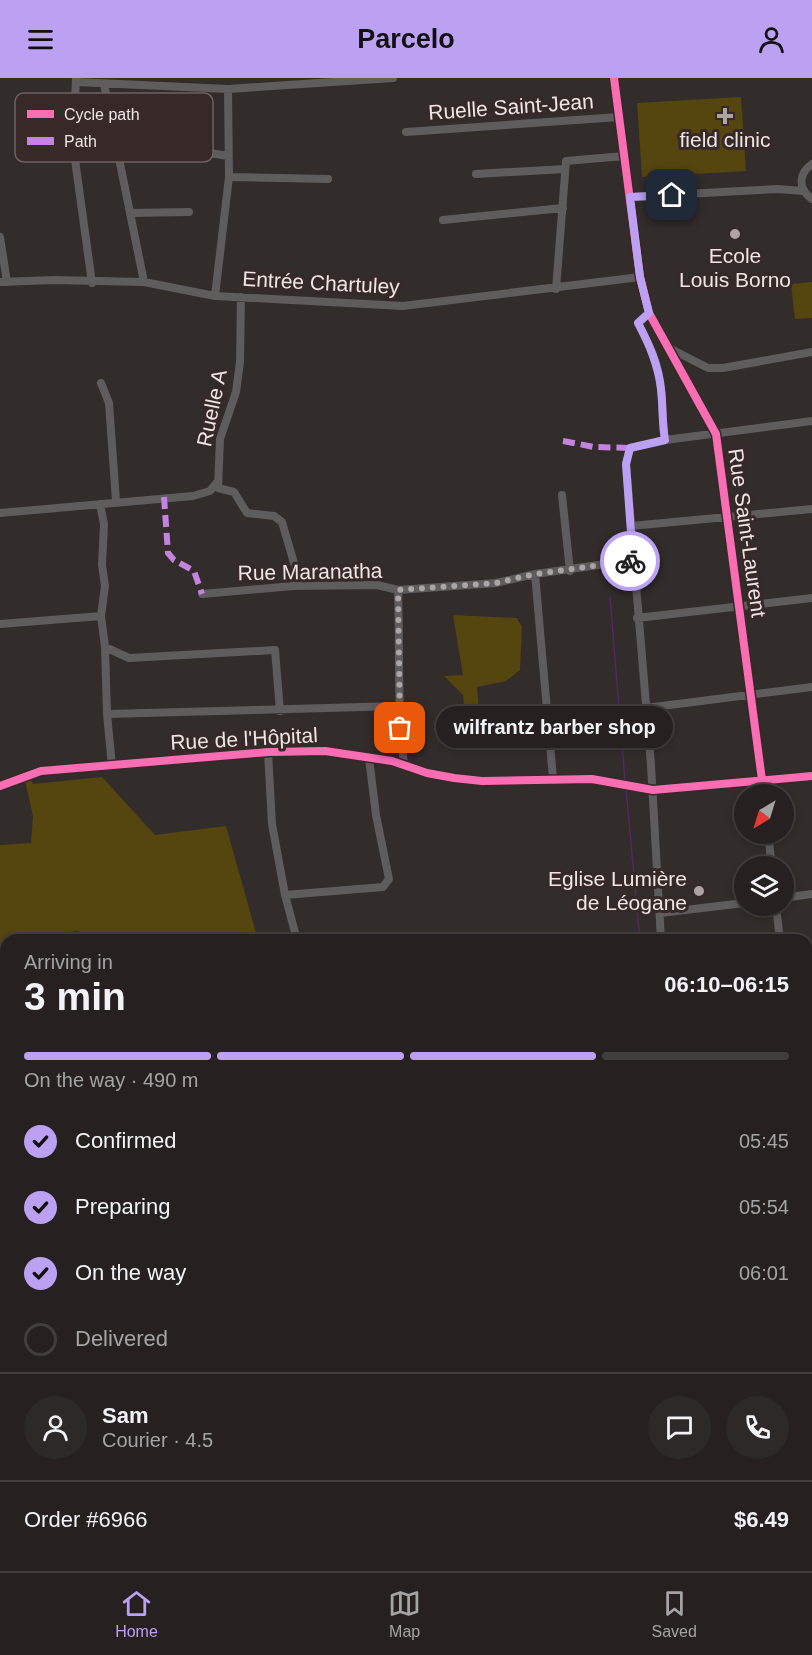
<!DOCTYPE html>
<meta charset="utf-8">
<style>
:root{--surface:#262120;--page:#2e2929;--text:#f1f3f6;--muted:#a4a3a5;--line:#423e3e;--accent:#bca0f2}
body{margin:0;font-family:Helvetica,sans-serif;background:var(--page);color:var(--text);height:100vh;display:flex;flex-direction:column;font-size:22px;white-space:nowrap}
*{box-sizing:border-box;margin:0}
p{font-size:20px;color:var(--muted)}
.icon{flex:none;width:33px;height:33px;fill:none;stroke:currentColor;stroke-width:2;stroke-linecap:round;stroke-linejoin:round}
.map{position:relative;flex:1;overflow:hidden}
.drawer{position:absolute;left:0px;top:856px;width:813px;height:638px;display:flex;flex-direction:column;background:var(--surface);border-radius:18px 18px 0 0;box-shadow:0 3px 9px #0003,0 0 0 2px var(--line)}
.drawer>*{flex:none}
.needle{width:39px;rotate:218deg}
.tools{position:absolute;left:734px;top:706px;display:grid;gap:12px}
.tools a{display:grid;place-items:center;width:60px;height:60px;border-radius:50%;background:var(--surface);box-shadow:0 3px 9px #0003,0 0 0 2px var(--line);font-size:30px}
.pin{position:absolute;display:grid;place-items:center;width:51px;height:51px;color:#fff;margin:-26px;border-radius:12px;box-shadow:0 3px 9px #0006}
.courier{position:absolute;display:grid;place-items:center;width:60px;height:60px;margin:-30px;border:4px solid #bca0f2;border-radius:50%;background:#fff;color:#222;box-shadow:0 2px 8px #0007}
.bubble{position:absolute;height:42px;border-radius:21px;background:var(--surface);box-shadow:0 3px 9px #0003,0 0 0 2px var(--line);font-size:20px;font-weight:800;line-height:42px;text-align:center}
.head em{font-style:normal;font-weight:800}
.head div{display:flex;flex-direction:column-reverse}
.head{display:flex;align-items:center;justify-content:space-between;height:102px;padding:0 24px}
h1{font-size:39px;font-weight:800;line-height:45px}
.bar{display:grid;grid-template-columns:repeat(4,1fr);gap:9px 6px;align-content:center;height:72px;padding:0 24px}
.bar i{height:8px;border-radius:4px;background:var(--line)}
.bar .on{background:var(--accent)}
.bar p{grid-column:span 4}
.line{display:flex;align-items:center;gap:15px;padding:0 24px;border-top:2px solid var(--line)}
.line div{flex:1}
.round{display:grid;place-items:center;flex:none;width:63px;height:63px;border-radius:32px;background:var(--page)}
ol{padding:0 24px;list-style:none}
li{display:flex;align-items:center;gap:18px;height:66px}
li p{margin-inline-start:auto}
li .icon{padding:6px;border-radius:50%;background:var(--accent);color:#111;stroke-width:4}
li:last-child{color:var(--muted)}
li i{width:33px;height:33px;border:3px solid var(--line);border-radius:50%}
header{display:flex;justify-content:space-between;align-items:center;height:78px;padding:0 24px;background:var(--accent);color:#111;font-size:27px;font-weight:800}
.tabs{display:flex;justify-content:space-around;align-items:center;height:84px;border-top:2px solid var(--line);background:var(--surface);font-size:16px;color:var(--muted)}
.tabs a{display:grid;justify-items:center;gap:3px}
.tabs .on{color:var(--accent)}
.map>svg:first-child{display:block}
.green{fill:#55450f}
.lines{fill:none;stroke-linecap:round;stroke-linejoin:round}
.stream{stroke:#532960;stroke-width:1.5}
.minor{stroke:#5f5c5d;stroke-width:8}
.quiet{stroke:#c483df;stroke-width:6;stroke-dasharray:12 6;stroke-linecap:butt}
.cycleway-casing{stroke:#362927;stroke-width:11}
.cycleway{stroke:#f96db3;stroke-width:8}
.done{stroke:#aca5a4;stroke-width:6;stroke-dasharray:0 10.8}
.route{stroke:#bca0f2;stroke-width:8}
.poi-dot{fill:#aca5a4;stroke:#362927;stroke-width:2}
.labels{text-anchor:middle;stroke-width:6;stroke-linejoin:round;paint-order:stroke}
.street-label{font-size:21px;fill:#eee6e5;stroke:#362927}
.poi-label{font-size:21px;fill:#eee6e5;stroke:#362927}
.key{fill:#362927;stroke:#6d6260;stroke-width:1.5}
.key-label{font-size:16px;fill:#eee6e5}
</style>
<header><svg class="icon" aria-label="menu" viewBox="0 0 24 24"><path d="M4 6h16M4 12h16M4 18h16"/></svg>Parcelo<svg class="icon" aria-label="person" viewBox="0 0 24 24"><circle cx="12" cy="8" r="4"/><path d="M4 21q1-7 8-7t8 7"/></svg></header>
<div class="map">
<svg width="812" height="1493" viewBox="0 0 812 1493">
<rect width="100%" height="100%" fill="#322c2a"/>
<path class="green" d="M 741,19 L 746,93 L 642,99 L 637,25 Z
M 812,204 L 812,240 L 795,241 L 791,206 Z
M 453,537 L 517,540 L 522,549 L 520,592 L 506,603 L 477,609 L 481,655 L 466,655 L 463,617 L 444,598 L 463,597 Z
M 102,699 L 155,757 L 226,748 L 258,862 L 83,862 L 78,853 L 6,862 L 6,865 L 0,866 L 0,767 L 31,765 L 33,738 L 25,703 L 30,700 L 33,706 Z
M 0,954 L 6,954 L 6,1161 L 0,1164 Z
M 576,1488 L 662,1488 L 663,1493 L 579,1493 Z"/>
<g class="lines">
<path class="stream" d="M 610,519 L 625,703
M 626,711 L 640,862
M 712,1488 L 713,1493"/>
<path class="minor" d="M 76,0 L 73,67 L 92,205
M 614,0 L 640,199 L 649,235 L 716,356 L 764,717
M 76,4 L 228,11 L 393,0
M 104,6 L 144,204
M 406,54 L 619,39
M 116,65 L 179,70 L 228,78
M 812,86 C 798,96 798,111 812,121
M 476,96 L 565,91
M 229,99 L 328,101
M 630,119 L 778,111 L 803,113
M 130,135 L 189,134
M 443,142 L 563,130
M 0,159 L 7,204
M 0,204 L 53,202 L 144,204 L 215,218 L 403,228 L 640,199
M 556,211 L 566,83 L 624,78
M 215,218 L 229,99 L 228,11
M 241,219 L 240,284 L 236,314 L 220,361 L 218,410 L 234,414 L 247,435 L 274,438 L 282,444 L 296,492 L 293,508
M 649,235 L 638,245 C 649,266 659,286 661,311 C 663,328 662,345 665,362
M 669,270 L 708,290 L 723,290 L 812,274
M 101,305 L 109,325 L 116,423
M 562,417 L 570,493
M 100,426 L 104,446 L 102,487 L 105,508 L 101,538 L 105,569 L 107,636 L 398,628
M 0,435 L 193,418 L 210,413 L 218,403
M 631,448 L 812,431
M 535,496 L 553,700
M 398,512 C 400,570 397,629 404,687
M 202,516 L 293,508 L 377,507 L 398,512 L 496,505 L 535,496 L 633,482
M 637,540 L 812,520
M 0,546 L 101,538
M 105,569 L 129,580 L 275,572 L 280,633
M 646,630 L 812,609
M 107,636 L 112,688
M 268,674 L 272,746 L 285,817 L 297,862
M 0,708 L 41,693 L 268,674 L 325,673 L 392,683 L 427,695 L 454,700 L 482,703 L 592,701 L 653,712 L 812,698
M 768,756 L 772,789
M 285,817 L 383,809 L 389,801 L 376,737 L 369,680
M 783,820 L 812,816
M 776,828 L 780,862
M 660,835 L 744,825
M 661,862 L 651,687 L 626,386 L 630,370 L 665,362 L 812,343
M 807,948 L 812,941
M 807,975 L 812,979
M 807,1139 L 812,1135
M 807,1159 L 812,1170
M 0,1187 L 0,1189
M 807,1321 L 812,1318
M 0,1410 L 6,1409
M 44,1488 L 45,1493
M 426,1488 L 427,1493
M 490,1488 L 493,1493
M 570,1488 L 574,1493
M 703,1488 L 704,1493
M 719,1488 L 720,1493
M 522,1493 L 531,1488"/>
<path class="quiet" d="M 563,363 L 594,369 L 630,370
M 164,419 L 168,475 L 174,482 L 194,493 L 202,516"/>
<defs>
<path id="cycleway" d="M 614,0 L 640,199 L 649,235 L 716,356 L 764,717
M 0,708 L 41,693 L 268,674 L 325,673 L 392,683 L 427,695 L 454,700 L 482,703 L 592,701 L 653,712 L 812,698"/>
</defs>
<use href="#cycleway" class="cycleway-casing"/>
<use href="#cycleway" class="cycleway"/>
</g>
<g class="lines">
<path class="done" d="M 400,650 L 398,512 L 496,505 L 535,496 L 630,483"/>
<path class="route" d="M 630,483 L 633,482 L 626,386 L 630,370 L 665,362 C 662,345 663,328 661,311 C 658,286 649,266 638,245 L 649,235 L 640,199 L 630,119 L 672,117"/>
</g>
<g class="poi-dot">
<path d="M722 29h6v6h6v6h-6v6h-6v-6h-6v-6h6z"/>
<circle cx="735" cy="156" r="6"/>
<circle cx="699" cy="813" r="6"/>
</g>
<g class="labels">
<g class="street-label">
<text transform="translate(511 29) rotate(-4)" y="7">Ruelle Saint-Jean</text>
<text transform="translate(321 205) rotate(3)" y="7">Entrée Chartuley</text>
<text transform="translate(212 330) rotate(-78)" y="7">Ruelle A</text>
<text transform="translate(747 455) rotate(82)" y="7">Rue Saint-Laurent</text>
<text transform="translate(310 494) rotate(-1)" y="7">Rue Maranatha</text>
<text transform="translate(244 661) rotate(-3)" y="7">Rue de l'Hôpital</text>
</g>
<g class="poi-label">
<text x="725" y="69">field clinic</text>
<text x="735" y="185">Ecole<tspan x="735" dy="24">Louis Borno</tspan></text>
<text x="687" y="808" text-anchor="end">Eglise Lumière<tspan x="687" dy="24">de Léogane</tspan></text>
</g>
</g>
<rect x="15" y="15" width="198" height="69" rx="9" class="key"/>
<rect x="27" y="32" width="27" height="8" fill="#f96db3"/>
<rect x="27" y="59" width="27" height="8" fill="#c483df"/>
<g class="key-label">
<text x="64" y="42">Cycle path</text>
<text x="64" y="69">Path</text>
</g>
</svg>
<div class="tools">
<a><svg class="needle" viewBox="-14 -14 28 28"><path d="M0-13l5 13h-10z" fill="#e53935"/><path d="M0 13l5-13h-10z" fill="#a4a3a5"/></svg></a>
<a><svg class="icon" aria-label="layers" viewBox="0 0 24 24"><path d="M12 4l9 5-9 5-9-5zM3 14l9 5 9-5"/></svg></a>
</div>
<div class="pin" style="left:400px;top:650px;background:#ea580c"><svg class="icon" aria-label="bag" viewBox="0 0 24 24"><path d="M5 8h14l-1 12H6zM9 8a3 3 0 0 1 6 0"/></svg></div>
<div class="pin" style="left:672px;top:117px;background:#1f2937"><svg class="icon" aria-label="home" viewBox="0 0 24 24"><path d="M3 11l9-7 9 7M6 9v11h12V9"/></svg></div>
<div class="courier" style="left:630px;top:483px"><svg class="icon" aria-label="bike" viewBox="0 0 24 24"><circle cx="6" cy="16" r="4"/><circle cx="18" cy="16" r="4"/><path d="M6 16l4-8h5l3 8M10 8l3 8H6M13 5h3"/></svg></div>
<div class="bubble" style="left:436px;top:628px;width:237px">wilfrantz barber shop</div>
<section class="drawer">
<div class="head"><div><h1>3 min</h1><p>Arriving in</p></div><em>06:10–06:15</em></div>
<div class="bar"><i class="on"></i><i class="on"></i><i class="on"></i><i></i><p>On the way · 490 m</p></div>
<ol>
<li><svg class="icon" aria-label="check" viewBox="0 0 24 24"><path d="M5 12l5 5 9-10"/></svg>Confirmed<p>05:45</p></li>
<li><svg class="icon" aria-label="check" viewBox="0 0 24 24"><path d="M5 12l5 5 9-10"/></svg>Preparing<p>05:54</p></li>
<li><svg class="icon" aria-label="check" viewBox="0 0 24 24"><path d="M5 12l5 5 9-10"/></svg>On the way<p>06:01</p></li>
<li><i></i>Delivered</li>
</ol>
<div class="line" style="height:108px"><a class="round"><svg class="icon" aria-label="person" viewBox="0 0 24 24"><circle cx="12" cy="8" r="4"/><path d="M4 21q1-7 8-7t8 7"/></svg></a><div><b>Sam</b><p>Courier · 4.5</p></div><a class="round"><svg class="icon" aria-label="chat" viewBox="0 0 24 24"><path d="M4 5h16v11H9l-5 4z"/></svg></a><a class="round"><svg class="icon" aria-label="phone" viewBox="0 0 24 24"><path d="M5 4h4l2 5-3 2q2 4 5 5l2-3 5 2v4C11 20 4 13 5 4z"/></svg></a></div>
<div class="line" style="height:78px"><div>Order #6966</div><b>$6.49</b></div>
</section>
</div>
<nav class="tabs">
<a class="on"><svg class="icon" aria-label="home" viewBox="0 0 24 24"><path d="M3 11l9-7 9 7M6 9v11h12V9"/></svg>Home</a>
<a><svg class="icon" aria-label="map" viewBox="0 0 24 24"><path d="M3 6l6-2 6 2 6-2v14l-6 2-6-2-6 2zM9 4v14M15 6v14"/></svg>Map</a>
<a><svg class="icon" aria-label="saved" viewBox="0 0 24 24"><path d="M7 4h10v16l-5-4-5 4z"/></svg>Saved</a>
</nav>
